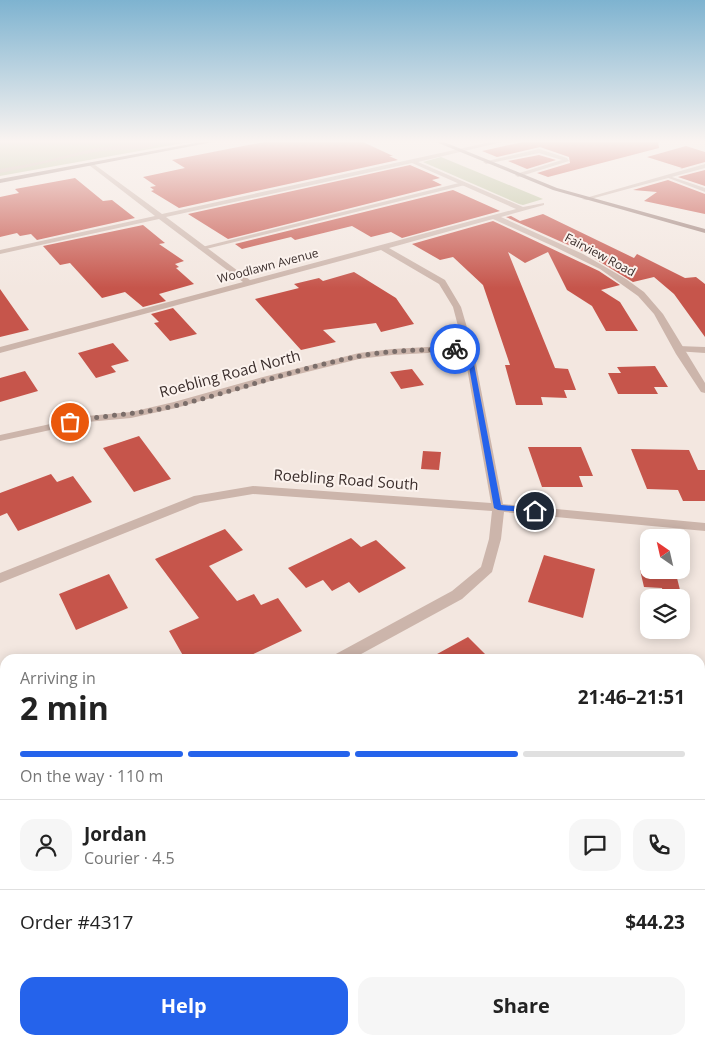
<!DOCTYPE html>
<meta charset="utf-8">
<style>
:root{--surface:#fff;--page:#f6f6f6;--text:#222;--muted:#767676;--line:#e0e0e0;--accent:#2563eb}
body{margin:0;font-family:"Open Sans",sans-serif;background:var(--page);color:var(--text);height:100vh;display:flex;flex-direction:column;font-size:19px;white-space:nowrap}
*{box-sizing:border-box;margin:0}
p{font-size:16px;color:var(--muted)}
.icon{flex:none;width:28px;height:28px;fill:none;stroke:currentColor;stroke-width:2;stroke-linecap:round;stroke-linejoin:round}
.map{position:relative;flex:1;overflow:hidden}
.sheet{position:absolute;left:0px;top:654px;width:705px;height:391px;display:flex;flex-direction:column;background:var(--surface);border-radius:15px 15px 0 0;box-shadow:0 2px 12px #0003}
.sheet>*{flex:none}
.needle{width:32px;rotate:326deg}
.controls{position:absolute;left:640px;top:529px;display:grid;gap:10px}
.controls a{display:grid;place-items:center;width:50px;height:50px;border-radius:10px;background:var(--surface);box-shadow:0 2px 12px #0003;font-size:25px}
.pin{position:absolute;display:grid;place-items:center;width:42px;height:42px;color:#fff;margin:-21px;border:2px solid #fff;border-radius:50%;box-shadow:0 1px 5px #0007}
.courier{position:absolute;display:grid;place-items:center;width:50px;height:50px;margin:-25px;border:4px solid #2563eb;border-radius:50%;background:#fff;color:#222;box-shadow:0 1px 6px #0007}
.headline em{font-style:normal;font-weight:700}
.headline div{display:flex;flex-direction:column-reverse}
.headline{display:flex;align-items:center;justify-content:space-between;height:85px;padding:0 20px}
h1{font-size:32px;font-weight:700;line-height:38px}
.bar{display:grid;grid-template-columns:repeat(4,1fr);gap:8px 5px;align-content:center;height:60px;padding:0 20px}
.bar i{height:6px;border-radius:4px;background:var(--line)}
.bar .on{background:var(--accent)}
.bar p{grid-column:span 4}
.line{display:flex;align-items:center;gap:12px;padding:0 20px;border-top:1px solid var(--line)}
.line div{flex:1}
.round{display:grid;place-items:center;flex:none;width:52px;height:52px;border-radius:15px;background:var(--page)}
.button{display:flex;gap:10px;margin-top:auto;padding:10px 20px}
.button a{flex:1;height:58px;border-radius:15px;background:var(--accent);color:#fff;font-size:20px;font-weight:700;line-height:58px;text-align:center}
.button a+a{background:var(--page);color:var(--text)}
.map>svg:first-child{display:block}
.green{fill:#bdc39f}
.building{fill:#c6554b}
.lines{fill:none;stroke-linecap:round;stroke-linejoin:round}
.lane{fill:#ccb5ab;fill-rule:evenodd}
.street{fill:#ccb5ab;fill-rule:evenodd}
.secondary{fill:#a0847d;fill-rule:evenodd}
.route{fill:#2563eb}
.done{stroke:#7b6e6a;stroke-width:5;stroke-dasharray:0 9}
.labels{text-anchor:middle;stroke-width:4;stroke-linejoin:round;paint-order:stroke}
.far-street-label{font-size:12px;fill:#3a2d2b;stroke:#fbf2ed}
.street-label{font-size:15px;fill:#3a2d2b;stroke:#fbf2ed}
</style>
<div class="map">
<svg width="705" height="1044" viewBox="0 0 705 1044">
<rect width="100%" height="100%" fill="#f3e7e0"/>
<path class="green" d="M 0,142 L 189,142 L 0,176 Z
M 441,157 L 543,199 L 523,205 L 519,204 L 423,162 Z"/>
<path class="building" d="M 264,142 L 363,142 L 393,156 L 389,156 L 398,160 L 179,208 L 151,191 L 154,190 L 150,187 L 156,186 L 143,177 L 185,168 L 172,160 Z
M 523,142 L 658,142 L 659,148 L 548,177 L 537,173 L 570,163 L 569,157 L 540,147 L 497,157 L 482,151 Z
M 686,146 L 705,152 L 705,162 L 680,169 L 682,168 L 647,157 Z
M 539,155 L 556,160 L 527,169 L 508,161 Z
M 410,165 L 440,178 L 432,180 L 442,185 L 228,239 L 188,214 Z
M 705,170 L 705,186 L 678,177 Z
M 75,178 L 103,201 L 112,200 L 135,218 L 37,240 L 31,234 L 20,236 L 17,233 L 0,237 L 0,197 L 19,193 L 15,189 Z
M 668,180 L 705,194 L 705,214 L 644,201 L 657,192 L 633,190 Z
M 453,190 L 500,211 L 402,238 L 391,232 L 371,237 L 352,226 L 295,240 L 291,237 L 242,249 L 235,244 Z
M 543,214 L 634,258 L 637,254 L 685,278 L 696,277 L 705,284 L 705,337 L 674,294 L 654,277 L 633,282 L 584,252 L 506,217 L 511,216 L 520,221 Z
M 493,221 L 599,271 L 620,285 L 601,290 L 620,302 L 638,331 L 606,331 L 592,306 L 567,290 L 548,252 L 525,263 L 508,252 L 555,368 L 568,369 L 576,390 L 564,390 L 567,398 L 541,397 L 543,405 L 516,405 L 505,365 L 510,365 L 483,285 L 453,257 L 440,260 L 412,244 Z
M 143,225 L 165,243 L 159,244 L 184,261 L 175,264 L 179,267 L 176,268 L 194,284 L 159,294 L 166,301 L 143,307 L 125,292 L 102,298 L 70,263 L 60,265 L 43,246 Z
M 354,272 L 396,298 L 414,324 L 381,332 L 376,323 L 323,330 L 336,342 L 301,350 L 255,299 L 299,288 L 294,284 L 319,278 L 323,281 Z
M 0,289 L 19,316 L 29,330 L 0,337 Z
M 173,308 L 197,334 L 170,341 L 154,323 L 159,322 L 151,314 Z
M 113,343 L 129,361 L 111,366 L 116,372 L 96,378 L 78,353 Z
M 655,366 L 668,387 L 654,387 L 658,394 L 618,394 L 608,373 L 621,373 L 617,367 Z
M 412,369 L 424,385 L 401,389 L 390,372 Z
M 25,371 L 38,391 L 0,402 L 0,378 Z
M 139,436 L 171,479 L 134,492 L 103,448 Z
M 528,447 L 581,447 L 593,476 L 579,476 L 583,487 L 542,487 Z
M 631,449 L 689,450 L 698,470 L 705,470 L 705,501 L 683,501 L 678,490 L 647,489 Z
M 423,451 L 441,452 L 439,470 L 421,469 Z
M 51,474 L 57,482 L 73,476 L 92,502 L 18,531 L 7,513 L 0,516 L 0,493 Z
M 225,529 L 243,550 L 209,566 L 237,601 L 254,594 L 261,605 L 278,598 L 302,631 L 243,659 L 185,659 L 169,631 L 199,618 L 155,559 Z
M 351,538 L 361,547 L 376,540 L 406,568 L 359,593 L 349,582 L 332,591 L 323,580 L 306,588 L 288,568 Z
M 544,555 L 595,569 L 583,618 L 528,602 Z
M 640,570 L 675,570 L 682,598 L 664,598 L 662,588 L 644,587 Z
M 109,574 L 128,608 L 76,630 L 59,594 Z
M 468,637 L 490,659 L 428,659 Z"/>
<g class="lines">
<path class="lane" d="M 152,142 L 164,142 C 145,153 116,148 95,152 C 63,158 32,167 0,173 L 0,169 L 40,162 L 96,148 Z
M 539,149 L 567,158 L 569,161 L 518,177 L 515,175 L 516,174 L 562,160 L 539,153 L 486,164 L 483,162 Z
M 666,175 L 705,188 L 705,192 L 666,177 Z
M 463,182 L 465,183 L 465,185 L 202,250 L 198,248 Z
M 678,346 L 705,347 L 705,353 L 675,351 L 675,347 Z"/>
<path class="street" d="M 491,142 L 502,142 L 418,162 L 523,207 L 544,203 L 544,205 L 501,217 L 583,254 L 626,279 L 644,292 L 663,314 L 705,383 L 705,393 L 701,392 L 676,354 L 654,314 L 638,296 L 600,269 L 555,247 L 493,219 L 389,248 L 445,280 L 461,307 L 473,348 L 503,504 L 705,523 L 705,531 L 504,512 L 501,539 L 492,572 L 462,599 L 352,659 L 332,659 L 334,655 L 452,591 L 481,567 L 489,539 L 492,511 L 253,494 L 200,503 L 0,583 L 0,573 L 194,496 L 253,486 L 491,503 L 464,351 L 392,355 L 359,359 L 271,381 L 176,408 L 131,418 L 87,422 L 0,441 L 0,435 L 87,416 L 131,412 L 174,402 L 263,377 L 359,353 L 392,349 L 463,345 L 453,307 L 439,284 L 381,250 L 0,353 L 0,347 L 243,282 L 159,219 L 0,254 L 0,250 L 155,216 L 89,165 L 91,162 L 162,214 ZM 412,163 L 516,209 L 250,280 L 166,217 Z
M 705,164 L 705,168 L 587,200 L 582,199 Z
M 5,830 L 5,849 L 0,851 L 0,832 Z"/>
<path class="secondary" d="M 201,142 L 213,142 L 0,183 L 0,179 Z
M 436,142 L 444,142 L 557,188 L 705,229 L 705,233 L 553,190 Z"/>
</g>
<linearGradient id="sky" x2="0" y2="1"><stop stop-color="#7eb3d0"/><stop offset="0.49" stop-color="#faf4f1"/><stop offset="1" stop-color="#faf4f1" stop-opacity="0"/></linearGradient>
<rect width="705" height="288" fill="url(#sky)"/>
<path class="route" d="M 468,346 L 471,348 L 501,505 L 535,508 L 539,511 L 538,513 L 498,510 L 494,508 L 466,350 L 455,350 L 452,349 Z"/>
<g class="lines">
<path class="done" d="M 70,422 C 105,415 140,414 175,406 C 237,391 297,368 360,356 C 391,350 423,350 455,349"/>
</g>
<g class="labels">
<g class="far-street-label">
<text transform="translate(600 255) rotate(28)" y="4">Fairview Road</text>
<text transform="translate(268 266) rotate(-15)" y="4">Woodlawn Avenue</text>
</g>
<g class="street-label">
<text transform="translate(230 374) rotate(-15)" y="5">Roebling Road North</text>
<text transform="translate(346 480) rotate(4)" y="5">Roebling Road South</text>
</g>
</g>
</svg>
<div class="controls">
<a><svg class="needle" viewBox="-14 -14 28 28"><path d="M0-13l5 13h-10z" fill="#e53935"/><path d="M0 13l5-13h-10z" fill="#767676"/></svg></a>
<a><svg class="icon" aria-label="layers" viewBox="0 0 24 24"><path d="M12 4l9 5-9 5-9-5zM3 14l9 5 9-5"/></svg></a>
</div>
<div class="pin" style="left:70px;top:422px;background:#ea580c"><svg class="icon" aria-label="bag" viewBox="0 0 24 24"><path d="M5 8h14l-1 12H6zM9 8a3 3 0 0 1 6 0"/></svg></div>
<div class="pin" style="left:535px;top:511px;background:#1f2937"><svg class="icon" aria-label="home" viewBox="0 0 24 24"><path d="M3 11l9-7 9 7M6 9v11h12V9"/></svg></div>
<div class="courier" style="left:455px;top:349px"><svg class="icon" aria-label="bike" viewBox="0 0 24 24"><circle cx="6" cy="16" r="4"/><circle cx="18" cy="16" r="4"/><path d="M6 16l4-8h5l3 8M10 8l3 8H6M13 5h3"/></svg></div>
<section class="sheet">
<div class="headline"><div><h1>2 min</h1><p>Arriving in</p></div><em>21:46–21:51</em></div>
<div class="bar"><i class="on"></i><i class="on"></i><i class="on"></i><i></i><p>On the way · 110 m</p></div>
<div class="line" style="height:90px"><a class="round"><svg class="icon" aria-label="person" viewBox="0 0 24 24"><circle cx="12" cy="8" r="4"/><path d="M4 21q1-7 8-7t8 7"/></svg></a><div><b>Jordan</b><p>Courier · 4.5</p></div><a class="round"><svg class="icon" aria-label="chat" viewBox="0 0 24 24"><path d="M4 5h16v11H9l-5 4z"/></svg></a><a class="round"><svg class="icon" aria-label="phone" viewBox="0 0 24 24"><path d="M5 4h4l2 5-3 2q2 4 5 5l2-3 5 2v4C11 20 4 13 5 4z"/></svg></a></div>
<div class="line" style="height:65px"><div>Order #4317</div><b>$44.23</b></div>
<div class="button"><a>Help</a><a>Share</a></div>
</section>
</div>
